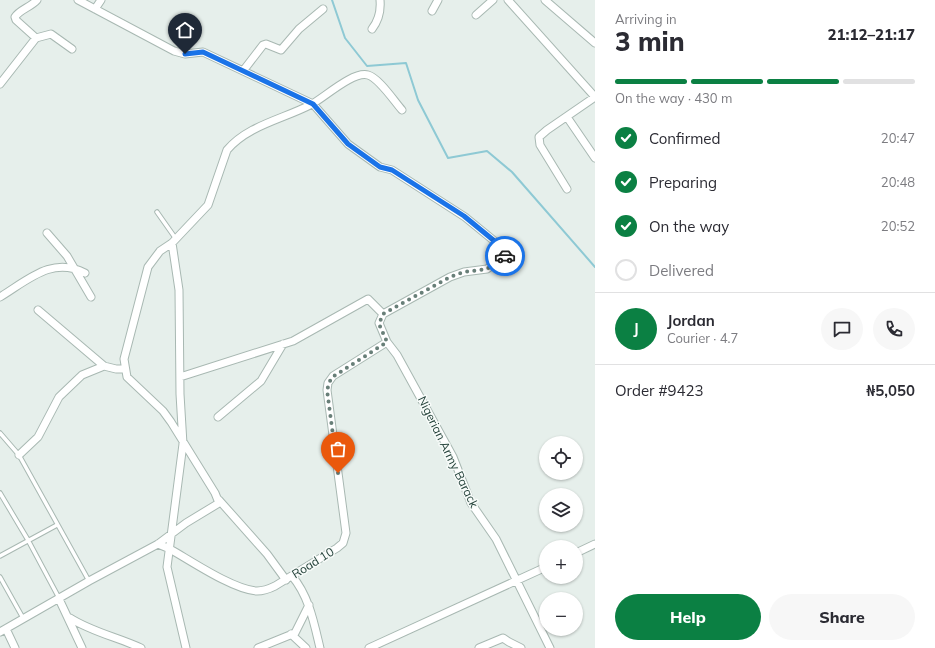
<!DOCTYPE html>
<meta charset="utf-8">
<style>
:root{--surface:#fff;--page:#f7f7f7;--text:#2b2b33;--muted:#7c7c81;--line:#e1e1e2;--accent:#0b8043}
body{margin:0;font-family:Mulish,sans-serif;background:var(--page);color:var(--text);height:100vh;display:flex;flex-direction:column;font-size:15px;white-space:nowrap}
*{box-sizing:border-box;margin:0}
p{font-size:13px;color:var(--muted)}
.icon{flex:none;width:22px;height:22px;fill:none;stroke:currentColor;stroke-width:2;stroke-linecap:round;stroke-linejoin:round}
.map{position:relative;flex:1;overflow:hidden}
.side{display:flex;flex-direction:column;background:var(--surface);width:340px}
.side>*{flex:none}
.buttons{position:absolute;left:539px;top:436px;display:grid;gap:8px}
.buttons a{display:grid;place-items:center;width:44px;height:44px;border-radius:50%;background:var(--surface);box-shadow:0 1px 3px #0004;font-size:20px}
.pin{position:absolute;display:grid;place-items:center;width:34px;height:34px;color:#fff;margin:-41px -17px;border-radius:50% 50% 50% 0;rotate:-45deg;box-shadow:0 0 4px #0007}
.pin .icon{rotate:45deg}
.courier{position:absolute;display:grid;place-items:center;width:40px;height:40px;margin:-20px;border:3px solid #1a73e8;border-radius:50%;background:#fff;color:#222;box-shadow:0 1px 5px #0007}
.head em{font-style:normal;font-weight:800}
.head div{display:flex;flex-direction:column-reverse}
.head{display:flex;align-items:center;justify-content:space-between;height:68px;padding:0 20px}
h1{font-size:26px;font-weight:800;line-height:30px}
.bar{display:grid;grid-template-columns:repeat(4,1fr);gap:6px 4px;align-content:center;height:48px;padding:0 20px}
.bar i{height:5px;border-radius:3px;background:var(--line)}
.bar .active{background:var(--accent)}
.bar p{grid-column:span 4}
.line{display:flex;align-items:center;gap:10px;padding:0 20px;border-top:1px solid var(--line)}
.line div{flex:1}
.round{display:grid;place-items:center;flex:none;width:42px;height:42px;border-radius:21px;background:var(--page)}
ol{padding:0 20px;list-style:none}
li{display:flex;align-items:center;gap:12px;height:44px}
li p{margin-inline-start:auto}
li .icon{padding:4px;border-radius:50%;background:var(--accent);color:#fff;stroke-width:4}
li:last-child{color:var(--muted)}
li i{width:22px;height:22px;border:2px solid var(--line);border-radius:50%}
.primary-button{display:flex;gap:8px;margin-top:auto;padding:8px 20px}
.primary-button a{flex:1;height:46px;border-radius:24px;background:var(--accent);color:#fff;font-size:16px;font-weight:800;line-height:46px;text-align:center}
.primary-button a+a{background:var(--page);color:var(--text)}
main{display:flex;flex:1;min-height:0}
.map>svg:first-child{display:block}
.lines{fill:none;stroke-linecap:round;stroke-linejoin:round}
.stream{stroke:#8ec9d4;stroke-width:2}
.lane-casing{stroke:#a8b8b2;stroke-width:5.5}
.street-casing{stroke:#a8b8b2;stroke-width:9}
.lane{stroke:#fff;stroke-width:3.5}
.street{stroke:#fff;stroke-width:7}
.done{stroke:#687f78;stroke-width:4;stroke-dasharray:0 7.2}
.route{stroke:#1a73e8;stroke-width:5}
.labels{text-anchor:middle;stroke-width:3;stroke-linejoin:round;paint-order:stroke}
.street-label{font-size:12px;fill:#24423a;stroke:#f7fbf9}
</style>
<main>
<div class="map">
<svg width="595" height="648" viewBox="0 0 595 648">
<rect width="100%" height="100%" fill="#e6efeb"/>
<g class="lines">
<path class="stream" d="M 332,0 L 345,38 L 367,66 L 406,63 L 418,100 L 448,158 L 487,151 L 512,172 L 595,267"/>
<defs>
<path id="lane" d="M 157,212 L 176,239
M 0,433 L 19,455 L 89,581
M 0,493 L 28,540 L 59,598
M 0,556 L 57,525
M 0,577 L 23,618"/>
<path id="street" d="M 78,0 L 174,51 L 185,54 L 203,52 L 313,104 L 348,144 L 380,167 L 392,170 L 465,217 L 509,253 L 487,269 L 464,272 L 450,277 L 383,314 L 379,323 L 387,342 L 397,355 L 453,457 L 471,503 L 496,539 L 550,648
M 508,0 L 595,97
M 545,0 L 595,43
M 95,9 L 101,0
M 432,11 L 438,0
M 476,15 L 493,0
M 372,29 C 379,20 381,11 380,0
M 36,38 L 16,20 L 15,17 C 19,10 31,7 37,0
M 243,71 L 263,45 L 266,44 L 281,50 L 299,29 L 323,9
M 0,84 L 36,38 L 51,34 L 72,49
M 567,117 L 595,158
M 567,189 L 540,145 L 539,137 L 547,130 L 595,97
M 47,233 L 67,256 L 91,297
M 172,243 L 179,290 L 180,394 L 183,444 L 167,567 L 186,648
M 0,297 C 28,280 52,256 85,273
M 38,310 L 104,366 L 116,369 L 124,369
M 180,377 L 293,341 L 368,299 L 383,314
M 218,417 L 261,381 L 283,344
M 19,455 L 38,437 L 59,397 L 82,375 L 104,366
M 219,500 L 267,554 L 286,580
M 158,544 L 170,549 C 191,561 234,590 257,591 C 264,591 269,589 275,586 L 337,548 L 343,543 L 346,533 L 327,390 L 328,383 L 333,376 L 387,342
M 576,553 L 595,544
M 292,576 C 309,596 314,623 320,648
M 59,599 L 82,648
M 70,618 C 92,632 117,637 141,648
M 7,628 L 7,631 L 15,648
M 0,632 L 89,581 L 158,544 L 186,523 L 219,503 L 215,493 L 171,422 L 163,411 L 127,377 L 124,359 L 148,267 L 160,251 L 172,243 L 208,205 L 227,150 C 248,125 284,119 312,104 C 325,97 353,71 368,75 C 379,78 394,101 402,110
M 291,634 L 306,648
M 258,648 L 295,633 L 309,605
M 369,648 L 546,567
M 479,648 L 503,638 L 509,642 L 521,648"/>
</defs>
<use href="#lane" class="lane-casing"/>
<use href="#street" class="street-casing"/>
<use href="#lane" class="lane"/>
<use href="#street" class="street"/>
</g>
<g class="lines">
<path class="done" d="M 338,473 L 327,390 L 331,378 L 387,342 L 379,324 L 383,314 L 450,277 L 464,272 L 487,269 L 505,256"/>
<path class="route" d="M 185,54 L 203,52 L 313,104 L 348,144 L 380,167 L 392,170 L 464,216 L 509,253 L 505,256"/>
</g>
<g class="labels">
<g class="street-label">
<text transform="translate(448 452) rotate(64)" y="4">Nigerian Army Barack</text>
<text transform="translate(313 563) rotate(-32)" y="4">Road 10</text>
</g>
</g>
</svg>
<div class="buttons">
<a><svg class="icon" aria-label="locate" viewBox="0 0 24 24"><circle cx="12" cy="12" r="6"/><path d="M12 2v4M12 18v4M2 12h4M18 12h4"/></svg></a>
<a><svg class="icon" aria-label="layers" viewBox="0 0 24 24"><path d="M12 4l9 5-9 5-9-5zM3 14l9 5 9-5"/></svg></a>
<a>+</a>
<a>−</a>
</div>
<div class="pin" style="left:338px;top:473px;background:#ea580c"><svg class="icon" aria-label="bag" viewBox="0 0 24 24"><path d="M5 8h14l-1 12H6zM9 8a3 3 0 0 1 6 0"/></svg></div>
<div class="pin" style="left:185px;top:54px;background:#1f2937"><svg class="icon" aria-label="home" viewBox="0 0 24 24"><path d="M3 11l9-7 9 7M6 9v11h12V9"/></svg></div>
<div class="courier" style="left:505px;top:256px"><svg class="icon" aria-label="car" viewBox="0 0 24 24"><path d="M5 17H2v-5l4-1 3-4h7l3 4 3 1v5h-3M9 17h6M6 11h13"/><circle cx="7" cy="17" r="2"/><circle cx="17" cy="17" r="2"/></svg></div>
</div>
<section class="side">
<div class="head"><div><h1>3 min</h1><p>Arriving in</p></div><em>21:12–21:17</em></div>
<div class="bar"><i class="active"></i><i class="active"></i><i class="active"></i><i></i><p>On the way · 430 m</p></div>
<ol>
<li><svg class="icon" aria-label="check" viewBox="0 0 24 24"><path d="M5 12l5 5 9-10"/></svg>Confirmed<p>20:47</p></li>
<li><svg class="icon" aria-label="check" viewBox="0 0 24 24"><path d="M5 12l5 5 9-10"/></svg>Preparing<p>20:48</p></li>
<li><svg class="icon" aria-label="check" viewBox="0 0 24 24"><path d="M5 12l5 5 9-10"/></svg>On the way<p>20:52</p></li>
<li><i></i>Delivered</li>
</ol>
<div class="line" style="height:72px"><b class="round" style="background:var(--accent);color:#fff">J</b><div><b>Jordan</b><p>Courier · 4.7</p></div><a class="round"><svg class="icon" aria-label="chat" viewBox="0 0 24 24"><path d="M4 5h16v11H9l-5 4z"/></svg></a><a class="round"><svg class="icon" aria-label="phone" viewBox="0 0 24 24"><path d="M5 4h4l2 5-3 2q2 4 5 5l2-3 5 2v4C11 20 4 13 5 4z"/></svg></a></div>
<div class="line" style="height:52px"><div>Order #9423</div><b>₦5,050</b></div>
<div class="primary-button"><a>Help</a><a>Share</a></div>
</section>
</main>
